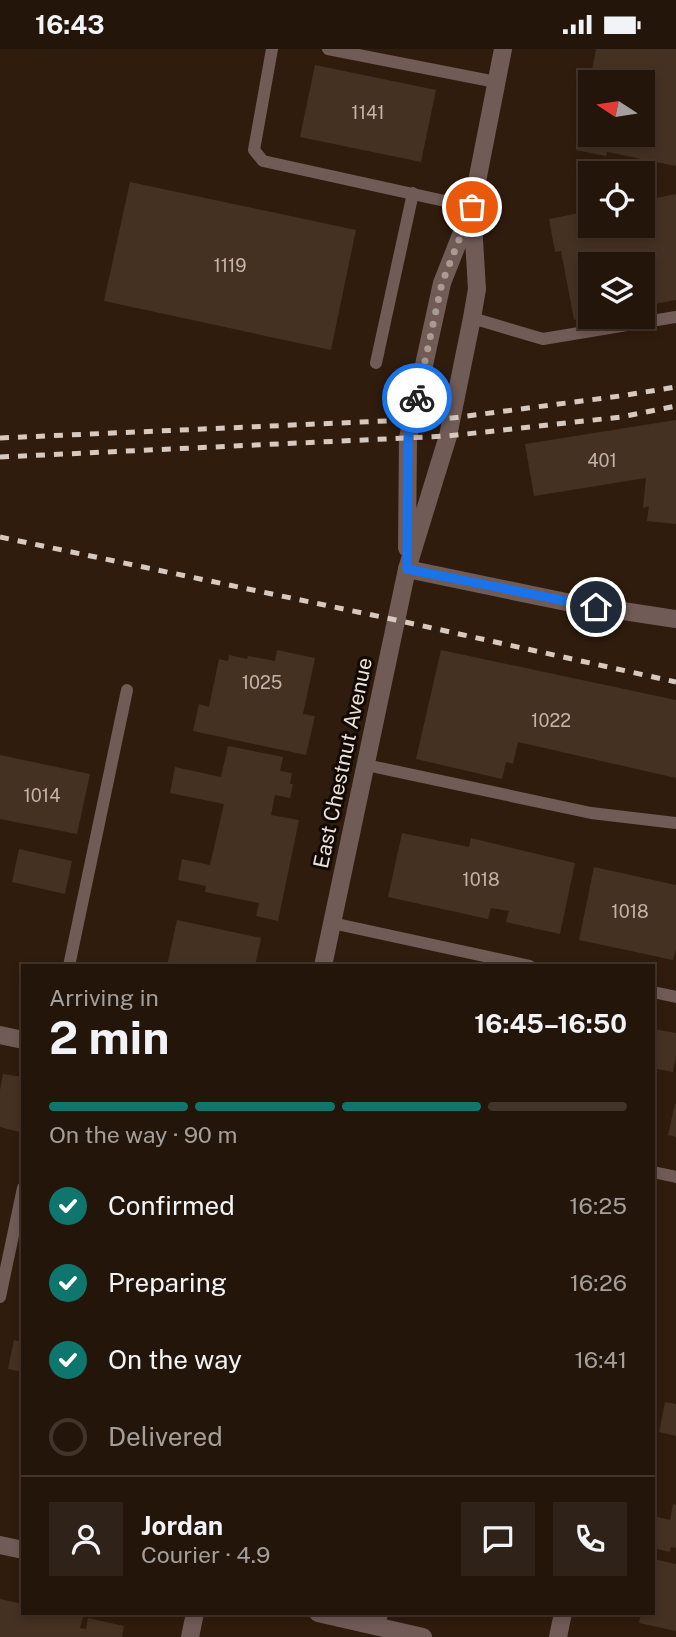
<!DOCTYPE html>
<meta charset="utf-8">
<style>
:root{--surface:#23150a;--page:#2f2218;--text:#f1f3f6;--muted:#a39f9c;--line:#40342b;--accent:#0f766e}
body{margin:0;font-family:"Public Sans",sans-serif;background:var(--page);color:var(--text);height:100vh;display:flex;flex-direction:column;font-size:26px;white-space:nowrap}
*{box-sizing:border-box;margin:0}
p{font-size:23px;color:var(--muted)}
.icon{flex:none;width:38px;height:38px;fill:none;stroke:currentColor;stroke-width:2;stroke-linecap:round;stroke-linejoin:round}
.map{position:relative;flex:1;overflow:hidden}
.sheet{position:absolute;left:21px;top:915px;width:634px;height:651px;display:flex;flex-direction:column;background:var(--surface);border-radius:0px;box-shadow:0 4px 10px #0003,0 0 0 2px var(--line)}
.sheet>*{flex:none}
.needle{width:46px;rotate:282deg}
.buttons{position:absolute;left:578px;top:21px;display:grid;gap:14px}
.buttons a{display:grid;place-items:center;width:77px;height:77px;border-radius:0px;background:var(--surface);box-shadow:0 4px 10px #0003,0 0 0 2px var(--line);font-size:35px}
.pin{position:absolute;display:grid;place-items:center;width:60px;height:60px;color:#fff;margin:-30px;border:4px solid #fff;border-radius:50%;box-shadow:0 2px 7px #0007}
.courier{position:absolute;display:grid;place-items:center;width:70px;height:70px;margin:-35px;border:5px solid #1a73e8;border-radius:50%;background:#fff;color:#222;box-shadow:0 2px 9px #0007}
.overview em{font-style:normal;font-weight:700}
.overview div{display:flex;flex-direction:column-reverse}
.overview{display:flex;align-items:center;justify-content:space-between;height:119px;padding:0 28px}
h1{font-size:46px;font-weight:700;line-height:52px}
.bar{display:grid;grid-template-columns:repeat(4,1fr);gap:10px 7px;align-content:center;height:84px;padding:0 28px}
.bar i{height:9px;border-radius:5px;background:var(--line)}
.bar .on{background:var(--accent)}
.bar p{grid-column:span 4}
.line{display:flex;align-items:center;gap:18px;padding:0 28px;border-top:2px solid var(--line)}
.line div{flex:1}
.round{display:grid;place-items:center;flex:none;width:74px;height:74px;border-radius:0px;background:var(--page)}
ol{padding:0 28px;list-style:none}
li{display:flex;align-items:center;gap:21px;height:77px}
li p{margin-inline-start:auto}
li .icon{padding:7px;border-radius:50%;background:var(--accent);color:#fff;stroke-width:4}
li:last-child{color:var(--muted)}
li i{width:38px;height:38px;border:4px solid var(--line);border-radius:50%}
.status{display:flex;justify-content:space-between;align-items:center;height:49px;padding:0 35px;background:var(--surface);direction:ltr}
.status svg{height:19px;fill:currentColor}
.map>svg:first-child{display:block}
.building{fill:#453122}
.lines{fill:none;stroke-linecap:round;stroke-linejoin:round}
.service{stroke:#705b57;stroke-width:12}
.minor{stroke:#705b57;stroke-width:18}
.tertiary{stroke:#705b57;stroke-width:18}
.rail{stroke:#d6c9bf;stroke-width:5;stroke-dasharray:9 9;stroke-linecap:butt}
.done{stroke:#aa9b90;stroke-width:7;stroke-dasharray:0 12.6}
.route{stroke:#1a73e8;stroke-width:9}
.labels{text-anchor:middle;stroke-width:6;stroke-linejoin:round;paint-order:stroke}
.number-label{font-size:18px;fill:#c3b4aa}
.street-label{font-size:21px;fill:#ede0d7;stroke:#110904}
</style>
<div class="status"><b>16:43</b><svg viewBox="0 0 49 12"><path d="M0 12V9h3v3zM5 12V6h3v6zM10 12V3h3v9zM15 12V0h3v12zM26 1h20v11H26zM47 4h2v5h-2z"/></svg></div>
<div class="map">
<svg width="676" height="1588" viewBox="0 0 676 1588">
<rect width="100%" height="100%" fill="#2f1c0d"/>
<path class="building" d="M 596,0 L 676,0 L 676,117 L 607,103 L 606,107 L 576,101 L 588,38 L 590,86 L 642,86 L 642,33 L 590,33 Z
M 315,16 L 436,41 L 421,113 L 300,88 Z
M 130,133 L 356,181 L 331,301 L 104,252 Z
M 676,145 L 676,251 L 642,257 L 642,215 L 590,215 L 590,267 L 574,271 L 561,202 L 555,203 L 549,170 L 590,162 L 590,177 L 642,177 L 642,152 Z
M 676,371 L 676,475 L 647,472 L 649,457 L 643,459 L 646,429 L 534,447 L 525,395 Z
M 277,601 L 315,609 L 303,665 L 315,667 L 306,706 L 193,682 L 199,655 L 209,658 L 219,610 L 228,612 L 229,606 L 247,610 L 248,607 L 275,612 Z
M 441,601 L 676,651 L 676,729 L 518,693 L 513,715 L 506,713 L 502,730 L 416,710 Z
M 228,697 L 283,708 L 280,722 L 292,724 L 290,735 L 293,735 L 290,749 L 275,746 L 271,766 L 299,771 L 278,872 L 256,867 L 259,854 L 205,843 L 206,837 L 178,831 L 182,810 L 210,816 L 224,755 L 170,744 L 175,718 L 221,728 Z
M 0,706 L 90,725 L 77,785 L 0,770 Z
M 402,784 L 469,798 L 471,789 L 575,814 L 560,885 L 506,873 L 509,862 L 491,859 L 488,870 L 388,848 Z
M 19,800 L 72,812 L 65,845 L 12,833 Z
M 594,818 L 676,836 L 676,900 L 673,911 L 579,891 Z
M 177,871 L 261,889 L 255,917 L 167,917 Z
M 653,980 L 676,984 L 676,1007 L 673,1023 L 653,1019 Z
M 3,1025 L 23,1028 L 23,1084 L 0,1078 L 0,1041 Z
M 675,1055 L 676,1055 L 676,1088 L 668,1086 Z
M 14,1291 L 23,1293 L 23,1323 L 8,1320 Z
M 665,1353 L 676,1355 L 676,1387 L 659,1383 Z
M 673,1455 L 676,1456 L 676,1499 L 671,1498 L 670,1503 L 653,1499 L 653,1467 L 670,1471 Z
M 653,1510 L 676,1515 L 676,1582 L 639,1574 L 641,1564 L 653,1564 Z
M 0,1550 L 23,1555 L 23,1564 L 68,1564 L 83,1568 L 80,1579 L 86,1580 L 88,1569 L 124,1577 L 122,1588 L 0,1588 Z"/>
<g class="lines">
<path class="service" d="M 272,0 L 254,101 L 263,112 L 472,158
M 328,0 L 496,33
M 472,269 L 543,290 L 676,268
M 376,314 L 413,144
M 366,716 L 591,764 L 676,774
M 332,874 L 530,917
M 69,917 L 127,641
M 653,943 L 676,948
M 653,1123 L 676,1128
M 0,1248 L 23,1139
M 379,1578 L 382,1564"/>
<path class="minor" d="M 407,520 L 571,554 L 676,570
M 0,986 L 23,991
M 0,1496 L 23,1501
M 558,1588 L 563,1564"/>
<path class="tertiary" d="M 407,499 L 408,389 L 442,234 L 472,158 L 503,0
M 323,917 L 407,520 L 448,387 L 472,269 L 477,240 L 472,158
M 318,1564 L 423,1588
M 190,1588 L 195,1564"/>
<path class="rail" d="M 0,389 L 452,369 L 620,347 L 676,338
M 0,408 L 448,387 L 621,368 L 676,357
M 0,488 L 396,571 L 676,633"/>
</g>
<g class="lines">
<path class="done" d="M 417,349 L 442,234 L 472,158"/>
<path class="route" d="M 417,349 L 408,389 L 407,520 L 596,558"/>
</g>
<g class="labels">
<g class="number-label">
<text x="368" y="70">1141</text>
<text x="230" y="223">1119</text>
<text x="602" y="418">401</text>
<text x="262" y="640">1025</text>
<text x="551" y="678">1022</text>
<text x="42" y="753">1014</text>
<text x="481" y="837">1018</text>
<text x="630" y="869">1018</text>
</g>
<g class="street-label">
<text transform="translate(343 714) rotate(-78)" y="7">East Chestnut Avenue</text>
</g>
</g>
</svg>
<div class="buttons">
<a><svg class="needle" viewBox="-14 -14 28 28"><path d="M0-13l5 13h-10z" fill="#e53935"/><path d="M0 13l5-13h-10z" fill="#a39f9c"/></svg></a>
<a><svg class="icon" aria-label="locate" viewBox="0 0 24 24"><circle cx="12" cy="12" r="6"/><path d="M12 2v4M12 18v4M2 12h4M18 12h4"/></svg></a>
<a><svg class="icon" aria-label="layers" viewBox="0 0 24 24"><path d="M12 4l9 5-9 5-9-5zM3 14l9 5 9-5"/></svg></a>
</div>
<div class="pin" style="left:472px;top:158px;background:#ea580c"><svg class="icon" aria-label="bag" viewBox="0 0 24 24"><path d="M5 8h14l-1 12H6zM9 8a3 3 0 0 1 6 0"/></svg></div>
<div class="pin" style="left:596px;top:558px;background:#1f2937"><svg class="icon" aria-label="home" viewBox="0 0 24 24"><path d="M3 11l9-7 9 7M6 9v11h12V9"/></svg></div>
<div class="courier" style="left:417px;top:349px"><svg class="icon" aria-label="bike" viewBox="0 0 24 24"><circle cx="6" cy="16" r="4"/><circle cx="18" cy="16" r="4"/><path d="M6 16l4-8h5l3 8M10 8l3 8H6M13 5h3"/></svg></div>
<section class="sheet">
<div class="overview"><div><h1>2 min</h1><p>Arriving in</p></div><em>16:45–16:50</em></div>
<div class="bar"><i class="on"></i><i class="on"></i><i class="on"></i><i></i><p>On the way · 90 m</p></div>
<ol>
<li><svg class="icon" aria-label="check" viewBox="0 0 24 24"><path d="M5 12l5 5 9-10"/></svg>Confirmed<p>16:25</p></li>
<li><svg class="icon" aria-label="check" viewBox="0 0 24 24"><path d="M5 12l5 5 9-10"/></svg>Preparing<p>16:26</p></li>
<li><svg class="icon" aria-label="check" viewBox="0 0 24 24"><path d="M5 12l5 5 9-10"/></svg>On the way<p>16:41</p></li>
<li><i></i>Delivered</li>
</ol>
<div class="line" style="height:126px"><a class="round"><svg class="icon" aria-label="person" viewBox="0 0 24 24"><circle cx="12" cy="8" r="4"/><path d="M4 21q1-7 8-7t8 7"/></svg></a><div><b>Jordan</b><p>Courier · 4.9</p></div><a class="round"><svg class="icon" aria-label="chat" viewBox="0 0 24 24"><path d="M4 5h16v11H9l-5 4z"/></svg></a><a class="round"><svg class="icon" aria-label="phone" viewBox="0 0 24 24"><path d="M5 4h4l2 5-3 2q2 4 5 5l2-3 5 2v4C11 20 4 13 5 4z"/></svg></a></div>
</section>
</div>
